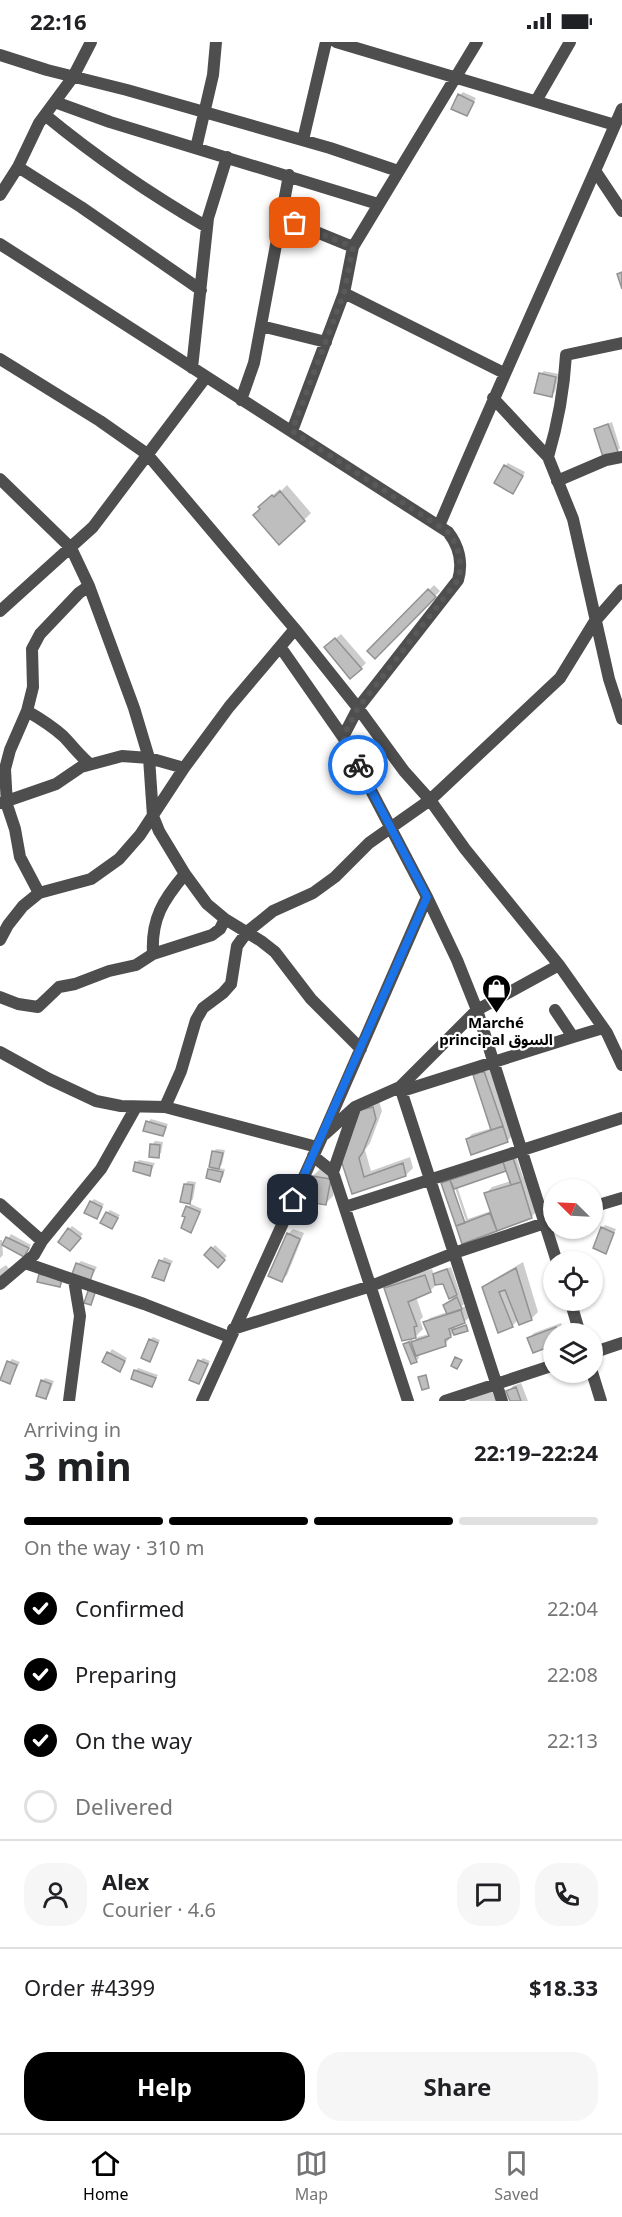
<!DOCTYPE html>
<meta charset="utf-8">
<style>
:root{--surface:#fff;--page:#f6f6f6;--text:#202124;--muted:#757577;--line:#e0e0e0;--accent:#000}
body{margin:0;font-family:"Noto Sans","Noto Sans Arabic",sans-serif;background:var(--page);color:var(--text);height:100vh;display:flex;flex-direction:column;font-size:22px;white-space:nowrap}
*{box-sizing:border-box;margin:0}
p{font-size:20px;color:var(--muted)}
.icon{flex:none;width:33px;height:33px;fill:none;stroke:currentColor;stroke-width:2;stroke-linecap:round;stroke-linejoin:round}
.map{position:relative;height:1359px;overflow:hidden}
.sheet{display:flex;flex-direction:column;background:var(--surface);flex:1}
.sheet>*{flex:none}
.needle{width:39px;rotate:294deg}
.controls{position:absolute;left:543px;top:1137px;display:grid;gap:12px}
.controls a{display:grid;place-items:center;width:60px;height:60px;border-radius:50%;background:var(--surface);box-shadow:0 2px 4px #0004;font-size:30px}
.pin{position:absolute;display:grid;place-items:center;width:51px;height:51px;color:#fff;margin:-26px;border-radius:12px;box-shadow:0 3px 9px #0006}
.courier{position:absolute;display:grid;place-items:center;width:60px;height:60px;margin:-30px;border:4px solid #1a73e8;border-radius:50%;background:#fff;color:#222;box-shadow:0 2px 8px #0007}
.head em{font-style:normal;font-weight:700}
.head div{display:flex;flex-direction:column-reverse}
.head{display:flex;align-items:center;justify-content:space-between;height:102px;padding:0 24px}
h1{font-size:39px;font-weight:700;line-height:45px}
.bar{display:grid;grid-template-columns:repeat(4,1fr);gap:9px 6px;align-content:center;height:72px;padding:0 24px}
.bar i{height:8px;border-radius:4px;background:var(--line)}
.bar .on{background:var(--accent)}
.bar p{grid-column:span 4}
.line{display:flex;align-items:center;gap:15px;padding:0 24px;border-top:2px solid var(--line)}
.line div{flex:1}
.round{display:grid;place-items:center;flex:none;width:63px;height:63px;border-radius:24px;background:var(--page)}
ol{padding:0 24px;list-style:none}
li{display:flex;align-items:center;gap:18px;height:66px}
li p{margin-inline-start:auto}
li .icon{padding:6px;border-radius:50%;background:var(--accent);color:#fff;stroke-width:4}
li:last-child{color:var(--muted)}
li i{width:33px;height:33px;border:3px solid var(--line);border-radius:50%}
.primary-button{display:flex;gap:12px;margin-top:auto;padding:12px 24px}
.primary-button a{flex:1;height:69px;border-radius:24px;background:var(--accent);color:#fff;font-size:24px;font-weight:700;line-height:69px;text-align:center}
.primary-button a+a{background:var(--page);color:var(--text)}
.status{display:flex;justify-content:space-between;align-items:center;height:42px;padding:0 30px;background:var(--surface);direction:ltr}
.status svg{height:16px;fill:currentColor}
.tabs{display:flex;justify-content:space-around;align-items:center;height:84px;border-top:2px solid var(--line);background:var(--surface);font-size:16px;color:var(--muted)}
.tabs a{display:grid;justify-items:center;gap:3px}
.tabs .on{color:var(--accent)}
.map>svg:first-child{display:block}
.shadow{fill:#0003;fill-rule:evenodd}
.building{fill:#bebebe;stroke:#929292;stroke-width:1.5}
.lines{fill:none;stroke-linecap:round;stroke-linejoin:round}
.minor{stroke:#4e4e4e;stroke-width:12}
.done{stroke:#595959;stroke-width:6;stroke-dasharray:0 10.8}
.route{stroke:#1a73e8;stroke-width:8}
.labels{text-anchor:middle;stroke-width:4.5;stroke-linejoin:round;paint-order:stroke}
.poi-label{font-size:15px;font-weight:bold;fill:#000;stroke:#fff}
</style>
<div class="status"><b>22:16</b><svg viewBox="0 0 49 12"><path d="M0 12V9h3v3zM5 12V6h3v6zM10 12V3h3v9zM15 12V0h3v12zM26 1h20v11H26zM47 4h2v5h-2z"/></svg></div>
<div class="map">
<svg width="622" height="1359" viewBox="0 0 622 1359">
<rect width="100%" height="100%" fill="#fff"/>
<path class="shadow" d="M 463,50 L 476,56 L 466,73 L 460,53 Z
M 544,329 L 559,332 L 555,350 L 551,353 L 540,332 Z
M 612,380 L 620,406 L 617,409 L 596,387 Z
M 508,421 L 525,430 L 516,447 L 505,424 Z
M 287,443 L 311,471 L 304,478 L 267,458 L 280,447 L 281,449 Z
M 434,543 L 440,549 L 375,615 L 369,609 Z
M 341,592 L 366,621 L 361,626 L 331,601 Z
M 490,1025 L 512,1094 L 507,1099 L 467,1097 L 472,1092 L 492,1086 L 475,1034 Z
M 379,1059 L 382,1069 L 370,1101 L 365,1108 L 371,1129 L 410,1115 L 413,1126 L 406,1133 L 353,1150 L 343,1118 L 368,1061 Z
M 151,1077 L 168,1082 L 163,1093 L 148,1080 Z
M 155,1099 L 163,1100 L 161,1111 L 158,1114 L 152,1103 Z
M 216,1107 L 225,1108 L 222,1122 L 218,1126 L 225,1127 L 223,1135 L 220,1138 L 209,1128 L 213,1124 L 213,1110 Z
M 516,1114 L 523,1135 L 528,1134 L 538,1168 L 531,1175 L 463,1200 L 443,1142 L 446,1138 ZM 507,1126 L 511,1139 L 492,1145 L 485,1152 L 491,1169 L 468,1177 L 457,1144 ZM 452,1146 L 455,1146 L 466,1179 L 463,1179 Z
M 139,1118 L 155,1121 L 150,1132 L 136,1121 Z
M 320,1127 L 337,1130 L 333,1154 L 326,1161 L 313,1134 Z
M 188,1139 L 196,1140 L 193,1157 L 190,1160 L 185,1142 Z
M 94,1157 L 104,1162 L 96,1175 L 91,1160 Z
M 191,1162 L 202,1167 L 191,1189 L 187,1175 L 188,1165 Z
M 110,1168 L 120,1173 L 112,1185 L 107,1171 Z
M 605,1183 L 616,1187 L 606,1210 L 602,1186 Z
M 72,1184 L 83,1192 L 73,1204 L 69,1187 Z
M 293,1187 L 304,1191 L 287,1233 L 281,1239 L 288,1192 Z
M 11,1192 L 31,1203 L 24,1213 L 4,1203 Z
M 0,1198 L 2,1198 L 3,1213 L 0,1216 Z
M 215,1203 L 227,1214 L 218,1224 L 206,1213 Z
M 164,1215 L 173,1219 L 163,1238 L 154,1234 Z
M 81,1219 L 97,1225 L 90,1237 L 78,1222 Z
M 523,1220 L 538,1270 L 531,1277 L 518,1278 L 512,1284 L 484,1246 L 491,1239 Z
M 6,1223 L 10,1228 L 0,1236 L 0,1227 Z
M 451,1225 L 464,1262 L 460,1266 L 466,1264 L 470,1275 L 464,1280 L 455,1284 L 455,1287 L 467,1283 L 468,1286 L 454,1290 L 445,1303 L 418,1312 L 419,1316 L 416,1319 L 405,1302 L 412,1296 L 413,1300 L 418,1295 L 429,1292 L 425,1281 L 430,1276 L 447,1270 L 453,1253 L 444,1240 L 438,1241 L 430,1249 L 416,1255 L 423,1275 L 420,1278 L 423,1287 L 416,1294 L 385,1247 L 392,1239 L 432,1227 L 434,1233 L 438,1229 Z
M 561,1281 L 565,1292 L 529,1296 L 534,1291 Z
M 153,1295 L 160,1298 L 150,1318 L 150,1298 Z
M 112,1307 L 127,1316 L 120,1328 L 104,1319 Z
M 203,1316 L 210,1319 L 198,1340 L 200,1319 Z
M 12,1317 L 20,1320 L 10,1340 L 9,1320 Z
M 138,1326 L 158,1333 L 152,1343 L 135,1329 Z
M 45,1336 L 54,1339 L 49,1352 L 46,1356 L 42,1339 Z
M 521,1341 L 528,1359 L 511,1359 L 508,1349 L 513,1344 Z
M 492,1349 L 496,1359 L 469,1359 L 470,1357 Z"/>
<path class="building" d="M 458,52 L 474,60 L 467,74 L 451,67 Z
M 622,230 L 622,247 L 617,232 Z
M 539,331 L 556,335 L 552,355 L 534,351 Z
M 608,382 L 618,410 L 603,415 L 594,387 Z
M 504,423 L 523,434 L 513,452 L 494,441 Z
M 280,449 L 305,479 L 279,503 L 253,473 L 260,467 L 258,465 L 272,453 L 274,455 Z
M 428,547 L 436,555 L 375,617 L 367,609 Z
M 335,596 L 362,627 L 350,637 L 324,605 Z
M 484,1029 L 503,1084 L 491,1088 L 473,1033 Z
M 373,1065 L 376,1077 L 363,1110 L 359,1116 L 364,1135 L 403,1121 L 406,1134 L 352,1152 L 341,1118 L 360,1068 Z
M 146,1079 L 166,1085 L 163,1094 L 143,1089 Z
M 503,1084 L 508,1100 L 471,1113 L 466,1097 Z
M 150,1102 L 160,1103 L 159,1116 L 149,1115 Z
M 212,1109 L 223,1111 L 219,1127 L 209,1125 Z
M 513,1116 L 521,1140 L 511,1143 L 503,1120 Z
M 135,1120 L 152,1124 L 150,1134 L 133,1129 Z
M 503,1120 L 506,1129 L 454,1147 L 450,1138 Z
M 208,1127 L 223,1130 L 220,1140 L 206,1136 Z
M 312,1134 L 331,1137 L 326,1163 L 307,1160 Z
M 450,1138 L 465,1181 L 456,1184 L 441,1141 Z
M 521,1140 L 532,1176 L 497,1189 L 484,1151 Z
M 184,1142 L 193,1143 L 190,1162 L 180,1160 Z
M 90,1159 L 102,1165 L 97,1177 L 84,1171 Z
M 186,1164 L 200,1170 L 191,1191 L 181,1186 L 185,1175 L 182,1174 Z
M 106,1170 L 118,1176 L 112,1187 L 100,1181 Z
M 490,1171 L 497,1189 L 462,1202 L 456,1184 Z
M 601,1185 L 614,1191 L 606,1212 L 593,1206 Z
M 68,1186 L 81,1196 L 70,1209 L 58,1200 Z
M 287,1191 L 300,1197 L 282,1240 L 268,1234 Z
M 6,1195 L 29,1206 L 24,1215 L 2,1203 Z
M 211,1205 L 225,1218 L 218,1226 L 204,1213 Z
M 159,1218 L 170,1222 L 164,1239 L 152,1235 Z
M 76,1221 L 94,1228 L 90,1239 L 72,1232 Z
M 516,1226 L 532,1278 L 519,1283 L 505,1248 L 499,1250 L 513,1285 L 498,1291 L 482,1245 Z
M 447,1227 L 457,1253 L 449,1257 L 443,1242 L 435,1243 L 433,1232 Z
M 39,1232 L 62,1237 L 60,1245 L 37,1240 Z
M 425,1233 L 431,1250 L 408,1260 L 417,1284 L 414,1285 L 416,1296 L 402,1299 L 384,1246 Z
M 89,1246 L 96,1248 L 91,1263 L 84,1261 Z
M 457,1255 L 462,1267 L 447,1272 L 443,1263 Z
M 461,1268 L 465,1281 L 449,1287 L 451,1295 L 445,1298 L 446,1304 L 416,1314 L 411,1300 L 429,1294 L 423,1280 Z
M 466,1283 L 468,1289 L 454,1293 L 452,1288 Z
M 556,1285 L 558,1292 L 554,1292 L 554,1303 L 533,1311 L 527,1296 Z
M 149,1297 L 158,1301 L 150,1320 L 141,1316 Z
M 409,1300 L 417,1320 L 411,1322 L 403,1302 Z
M 107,1310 L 125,1319 L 120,1330 L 102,1320 Z
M 455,1315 L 462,1318 L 457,1327 L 451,1324 Z
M 198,1318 L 208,1322 L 199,1342 L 189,1338 Z
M 7,1319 L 17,1323 L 10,1342 L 0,1338 Z
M 134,1328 L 156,1336 L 152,1345 L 131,1337 Z
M 426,1333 L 429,1346 L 422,1348 L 418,1335 Z
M 41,1338 L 51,1342 L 46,1357 L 36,1354 Z
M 516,1345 L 521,1359 L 510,1359 L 506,1349 Z"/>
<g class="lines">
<path class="minor" d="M 336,0 L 615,83
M 0,13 L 47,28 L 127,48 L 330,106 L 398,129
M 536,59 L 570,0
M 55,60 L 110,80 L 378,162
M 45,73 C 96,115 150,152 207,185
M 303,98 L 326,0
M 196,106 L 213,33 L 216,0
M 18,125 L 81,165 L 201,248
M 596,130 L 622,169
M 0,153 L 18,125 L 39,81 L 73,35 L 91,0
M 282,176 L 353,205
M 0,202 L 448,490 C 459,504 463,521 458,538 L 358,666 L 343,695 L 427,855 L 457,918 L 477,968 L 557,1220
M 344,251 L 504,331
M 261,284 L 326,300
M 0,317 L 100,379 L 147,412 L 295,587 L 358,666 L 404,729 L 430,758 L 465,807 L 559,923 L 607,991 L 622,1023
M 192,326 L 208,176 L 227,115
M 493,356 L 548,415 L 573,477 L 609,637 L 622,677
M 241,358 L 254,321 L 289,133
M 292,389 L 344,251 L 353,205 L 477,0
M 548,415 C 558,381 564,348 566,313 L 622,301
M 0,437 L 71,506 L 89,544 L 134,666 L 149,716 L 153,774 L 159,789 L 185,832 L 207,862 L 225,877 L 261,899 L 275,910 L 311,957 L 361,1007
M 557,439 L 606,418 L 622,415
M 439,484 C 498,344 562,206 622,67
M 0,569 L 93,485 L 206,335
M 281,606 L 343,695
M 27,669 C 39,676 52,684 63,694 C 72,703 80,714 90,722
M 1,761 L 56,742 L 81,725 L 122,714 L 149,716 L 184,726
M 39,851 L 20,815 L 15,787 L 7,763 L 5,727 L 10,708 L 27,669 L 33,645 L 32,607 L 40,592 L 79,551 L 89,544
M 0,898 L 8,883 L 23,864 L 39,851 L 91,837 L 119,817 L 140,793 L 184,726 L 229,665 L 295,587
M 153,912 C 151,877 163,858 185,832
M 0,955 L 18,962 L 38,965 L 59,945 L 75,942 L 109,929 L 136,923 L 153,912 L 212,893 L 220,887 L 225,877
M 573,995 L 603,986
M 0,1010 L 49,1037 L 96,1059 L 121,1064 L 165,1065 L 317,1105
M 400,1045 L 502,1359
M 402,1049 L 573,995 L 555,968
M 165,1065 L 181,1029 L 196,978 L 203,966 L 223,951 L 231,942 L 237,904 L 247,890 L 273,869 L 313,851 L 335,835 L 369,801 L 430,758 L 560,636 L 595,579 L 622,548
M 325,1092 L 355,1065 L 400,1045 L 477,968 L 559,923
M 313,1114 L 333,1130 L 408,1359
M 333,1130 L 355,1066
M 0,1162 L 42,1199
M 345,1165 L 622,1076
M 592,1165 L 622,1156
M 25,1221 L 144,1262 L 229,1295
M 0,1242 L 34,1213 L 42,1199 L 101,1127 L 136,1065
M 570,1258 L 580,1292
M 233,1287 L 371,1244 L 454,1211 L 554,1178
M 592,1311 L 622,1301
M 592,1330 L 601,1359
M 69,1359 L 80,1274 L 74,1238
M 202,1359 L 322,1095 L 427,855
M 445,1359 L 554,1323"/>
</g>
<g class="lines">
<path class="done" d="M 295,181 L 353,205 L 344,251 L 292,389 L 448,490 C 459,504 463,521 458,538 L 358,666 L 343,695 L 358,723"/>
<path class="route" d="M 293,1158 L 427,855 L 358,723"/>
</g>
<defs>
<symbol id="shop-pin" viewBox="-11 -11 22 30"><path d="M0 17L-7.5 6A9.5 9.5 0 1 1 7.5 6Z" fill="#000" stroke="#fff"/><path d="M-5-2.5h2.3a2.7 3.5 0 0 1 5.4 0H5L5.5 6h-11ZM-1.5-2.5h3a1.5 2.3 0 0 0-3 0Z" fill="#fff"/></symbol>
</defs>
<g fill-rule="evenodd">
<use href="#shop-pin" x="480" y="930" width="33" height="45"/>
</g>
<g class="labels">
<g class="poi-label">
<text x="496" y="986">Marché<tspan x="496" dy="17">principal السوق</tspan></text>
</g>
</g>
</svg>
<div class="controls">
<a><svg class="needle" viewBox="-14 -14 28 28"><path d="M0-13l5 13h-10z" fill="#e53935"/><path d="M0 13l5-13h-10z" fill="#757577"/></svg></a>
<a><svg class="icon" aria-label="locate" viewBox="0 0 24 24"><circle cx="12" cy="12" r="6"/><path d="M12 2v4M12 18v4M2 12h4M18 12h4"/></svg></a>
<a><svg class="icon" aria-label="layers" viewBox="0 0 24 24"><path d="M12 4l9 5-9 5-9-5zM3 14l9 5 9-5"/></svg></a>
</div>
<div class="pin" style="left:295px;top:181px;background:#ea580c"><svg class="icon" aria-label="bag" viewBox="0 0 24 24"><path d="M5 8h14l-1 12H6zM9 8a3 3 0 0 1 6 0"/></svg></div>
<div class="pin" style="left:293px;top:1158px;background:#1f2937"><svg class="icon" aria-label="home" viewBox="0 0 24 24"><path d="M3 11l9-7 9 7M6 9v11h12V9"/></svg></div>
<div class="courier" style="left:358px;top:723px"><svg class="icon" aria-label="bike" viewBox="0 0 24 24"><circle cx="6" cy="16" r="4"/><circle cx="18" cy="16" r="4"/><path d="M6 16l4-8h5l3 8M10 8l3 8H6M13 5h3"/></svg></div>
</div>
<section class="sheet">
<div class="head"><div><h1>3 min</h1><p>Arriving in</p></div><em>22:19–22:24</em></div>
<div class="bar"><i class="on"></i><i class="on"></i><i class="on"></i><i></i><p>On the way · 310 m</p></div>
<ol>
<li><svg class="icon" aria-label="check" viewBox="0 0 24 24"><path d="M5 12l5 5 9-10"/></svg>Confirmed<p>22:04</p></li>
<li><svg class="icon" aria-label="check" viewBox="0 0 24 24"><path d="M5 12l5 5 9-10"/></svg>Preparing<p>22:08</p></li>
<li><svg class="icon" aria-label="check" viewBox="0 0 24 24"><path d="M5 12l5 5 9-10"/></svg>On the way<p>22:13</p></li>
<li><i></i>Delivered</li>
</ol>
<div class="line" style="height:108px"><a class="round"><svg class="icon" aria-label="person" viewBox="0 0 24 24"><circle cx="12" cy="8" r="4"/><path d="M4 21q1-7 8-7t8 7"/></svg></a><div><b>Alex</b><p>Courier · 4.6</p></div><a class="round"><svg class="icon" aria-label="chat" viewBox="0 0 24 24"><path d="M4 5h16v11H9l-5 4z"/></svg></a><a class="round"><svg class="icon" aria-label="phone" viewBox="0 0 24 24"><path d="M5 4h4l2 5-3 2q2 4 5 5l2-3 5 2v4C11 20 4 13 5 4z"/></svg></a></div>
<div class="line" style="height:78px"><div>Order #4399</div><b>$18.33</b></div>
<div class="primary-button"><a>Help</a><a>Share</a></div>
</section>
<nav class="tabs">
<a class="on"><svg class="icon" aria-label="home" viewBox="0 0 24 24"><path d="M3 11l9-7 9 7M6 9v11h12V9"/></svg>Home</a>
<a><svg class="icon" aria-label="map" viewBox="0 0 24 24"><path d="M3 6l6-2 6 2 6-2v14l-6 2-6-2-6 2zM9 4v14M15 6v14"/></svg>Map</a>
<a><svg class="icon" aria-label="saved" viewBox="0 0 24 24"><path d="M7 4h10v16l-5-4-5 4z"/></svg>Saved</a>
</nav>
